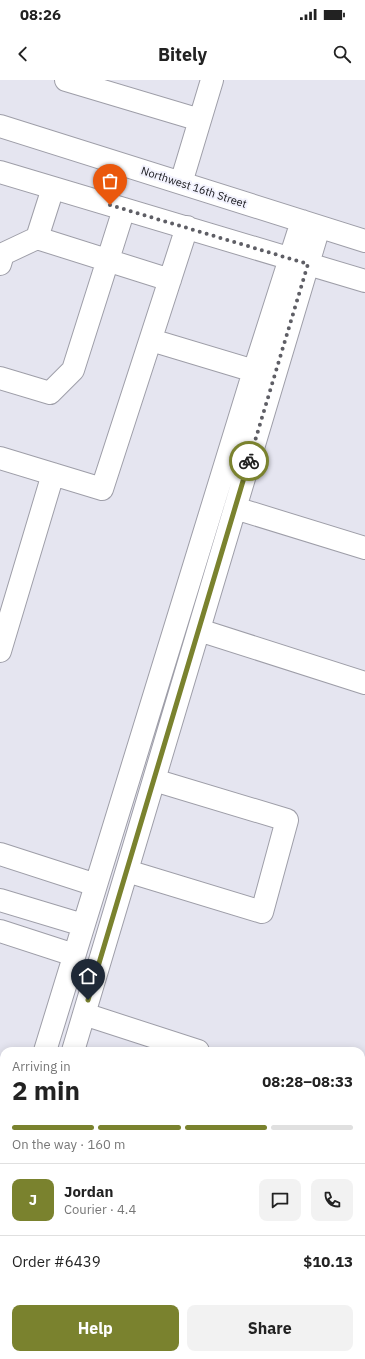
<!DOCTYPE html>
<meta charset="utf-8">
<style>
:root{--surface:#fff;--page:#f2f2f2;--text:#222;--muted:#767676;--line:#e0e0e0;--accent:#7a822e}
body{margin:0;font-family:"IBM Plex Sans",sans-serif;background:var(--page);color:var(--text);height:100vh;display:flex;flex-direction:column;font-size:15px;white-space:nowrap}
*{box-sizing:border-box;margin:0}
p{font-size:13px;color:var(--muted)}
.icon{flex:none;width:22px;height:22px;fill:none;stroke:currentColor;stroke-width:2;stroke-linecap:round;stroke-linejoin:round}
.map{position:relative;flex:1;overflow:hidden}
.drawer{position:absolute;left:0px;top:967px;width:365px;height:312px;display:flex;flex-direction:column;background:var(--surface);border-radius:12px 12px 0 0;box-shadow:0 2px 10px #0003}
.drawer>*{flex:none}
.pin{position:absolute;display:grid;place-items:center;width:34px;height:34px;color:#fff;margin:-41px -17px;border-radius:50% 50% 50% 0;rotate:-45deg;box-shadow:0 0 4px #0007}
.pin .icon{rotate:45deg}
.courier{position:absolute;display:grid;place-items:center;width:40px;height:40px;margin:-20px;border:3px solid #7a822e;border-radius:50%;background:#fff;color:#222;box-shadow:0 1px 5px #0007}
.headline em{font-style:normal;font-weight:800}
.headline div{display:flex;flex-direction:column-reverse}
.headline{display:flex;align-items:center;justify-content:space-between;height:68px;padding:0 12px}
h1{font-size:26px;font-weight:800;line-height:30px}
.bar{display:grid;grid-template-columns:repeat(4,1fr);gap:6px 4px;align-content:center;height:48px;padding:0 12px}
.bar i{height:5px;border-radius:3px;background:var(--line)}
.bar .current{background:var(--accent)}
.bar p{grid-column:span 4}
.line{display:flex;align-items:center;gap:10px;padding:0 12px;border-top:1px solid var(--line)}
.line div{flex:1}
.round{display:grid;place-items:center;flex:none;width:42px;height:42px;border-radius:8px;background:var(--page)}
.primary-button{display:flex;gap:8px;margin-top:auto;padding:8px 12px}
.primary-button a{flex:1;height:46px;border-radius:8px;background:var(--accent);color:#fff;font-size:16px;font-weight:800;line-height:46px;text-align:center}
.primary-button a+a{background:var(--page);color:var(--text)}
.status{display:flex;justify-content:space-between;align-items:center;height:28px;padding:0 20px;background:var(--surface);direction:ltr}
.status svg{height:11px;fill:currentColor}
header{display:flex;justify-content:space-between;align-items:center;height:52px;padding:0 12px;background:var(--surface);font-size:18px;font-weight:800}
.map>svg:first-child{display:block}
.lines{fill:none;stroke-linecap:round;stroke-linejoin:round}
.canal{stroke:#c8c4fb;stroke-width:24}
.minor-casing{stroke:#9e9ea8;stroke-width:24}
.minor{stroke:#fff;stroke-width:22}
.done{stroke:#5e5e65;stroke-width:4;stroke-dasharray:0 7.2}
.route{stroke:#7a822e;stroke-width:5}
.labels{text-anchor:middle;stroke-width:4;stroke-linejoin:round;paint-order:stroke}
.street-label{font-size:11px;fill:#16161a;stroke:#f2f2fd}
</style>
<div class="status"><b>08:26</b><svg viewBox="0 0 49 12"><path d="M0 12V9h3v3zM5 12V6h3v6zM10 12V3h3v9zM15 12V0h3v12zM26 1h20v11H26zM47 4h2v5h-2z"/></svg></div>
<header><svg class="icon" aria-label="back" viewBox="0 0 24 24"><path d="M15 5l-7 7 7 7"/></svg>Bitely<svg class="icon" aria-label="search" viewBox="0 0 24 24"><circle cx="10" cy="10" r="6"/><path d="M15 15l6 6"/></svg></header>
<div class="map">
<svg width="365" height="1279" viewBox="0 0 365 1279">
<rect width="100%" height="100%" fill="#e5e5f0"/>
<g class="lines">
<path class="canal" d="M 361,1261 L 365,1247
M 355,1279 L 357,1275"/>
<defs>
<path id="minor" d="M 66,0 L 200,40
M 0,46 L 365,161
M 0,92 L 365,201
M 181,103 L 212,0
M 37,158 L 170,200
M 0,184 L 3,174 L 37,158 L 53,108
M 151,260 L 254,291 L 302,141
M 0,298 L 50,313 L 73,290 L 124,129
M 0,378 L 102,409 L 187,147
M 235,428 L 365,468
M 199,550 L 365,603
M 0,571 L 53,394
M 0,774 L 96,805 L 254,291
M 127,791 L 262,832 L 287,740 L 154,700
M 0,820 L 83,845
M 0,851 L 74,875
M 84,934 L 198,971
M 45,971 L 96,805
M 73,971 L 319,147
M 0,999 L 4,1001
M 361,1024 L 364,1024
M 0,1066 L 4,1065
M 0,1216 L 4,1202"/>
</defs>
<use href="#minor" class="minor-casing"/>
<use href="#minor" class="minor"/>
</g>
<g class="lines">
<path class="done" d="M 110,125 L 308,184 L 249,381"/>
<path class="route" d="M 88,920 L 249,381"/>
</g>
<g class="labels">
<g class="street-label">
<text transform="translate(194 107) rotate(18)" y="4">Northwest 16th Street</text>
</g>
</g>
</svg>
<div class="pin" style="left:110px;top:125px;background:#ea580c"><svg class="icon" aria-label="bag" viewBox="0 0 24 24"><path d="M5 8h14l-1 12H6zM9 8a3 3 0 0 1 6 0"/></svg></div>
<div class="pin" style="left:88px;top:920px;background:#1f2937"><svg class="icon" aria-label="home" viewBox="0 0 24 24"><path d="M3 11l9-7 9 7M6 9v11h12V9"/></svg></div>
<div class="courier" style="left:249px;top:381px"><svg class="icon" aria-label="bike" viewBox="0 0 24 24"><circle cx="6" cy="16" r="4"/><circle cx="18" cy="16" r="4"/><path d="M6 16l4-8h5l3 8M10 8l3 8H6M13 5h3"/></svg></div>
<section class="drawer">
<div class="headline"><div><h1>2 min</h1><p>Arriving in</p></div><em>08:28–08:33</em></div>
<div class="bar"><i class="current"></i><i class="current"></i><i class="current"></i><i></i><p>On the way · 160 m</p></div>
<div class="line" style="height:72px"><b class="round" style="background:var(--accent);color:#fff">J</b><div><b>Jordan</b><p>Courier · 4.4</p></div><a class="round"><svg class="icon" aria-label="chat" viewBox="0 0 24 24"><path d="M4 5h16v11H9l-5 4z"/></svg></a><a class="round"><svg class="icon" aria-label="phone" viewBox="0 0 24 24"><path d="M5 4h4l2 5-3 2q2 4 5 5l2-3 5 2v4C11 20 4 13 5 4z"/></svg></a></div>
<div class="line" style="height:52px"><div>Order #6439</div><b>$10.13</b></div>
<div class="primary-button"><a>Help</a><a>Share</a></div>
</section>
</div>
